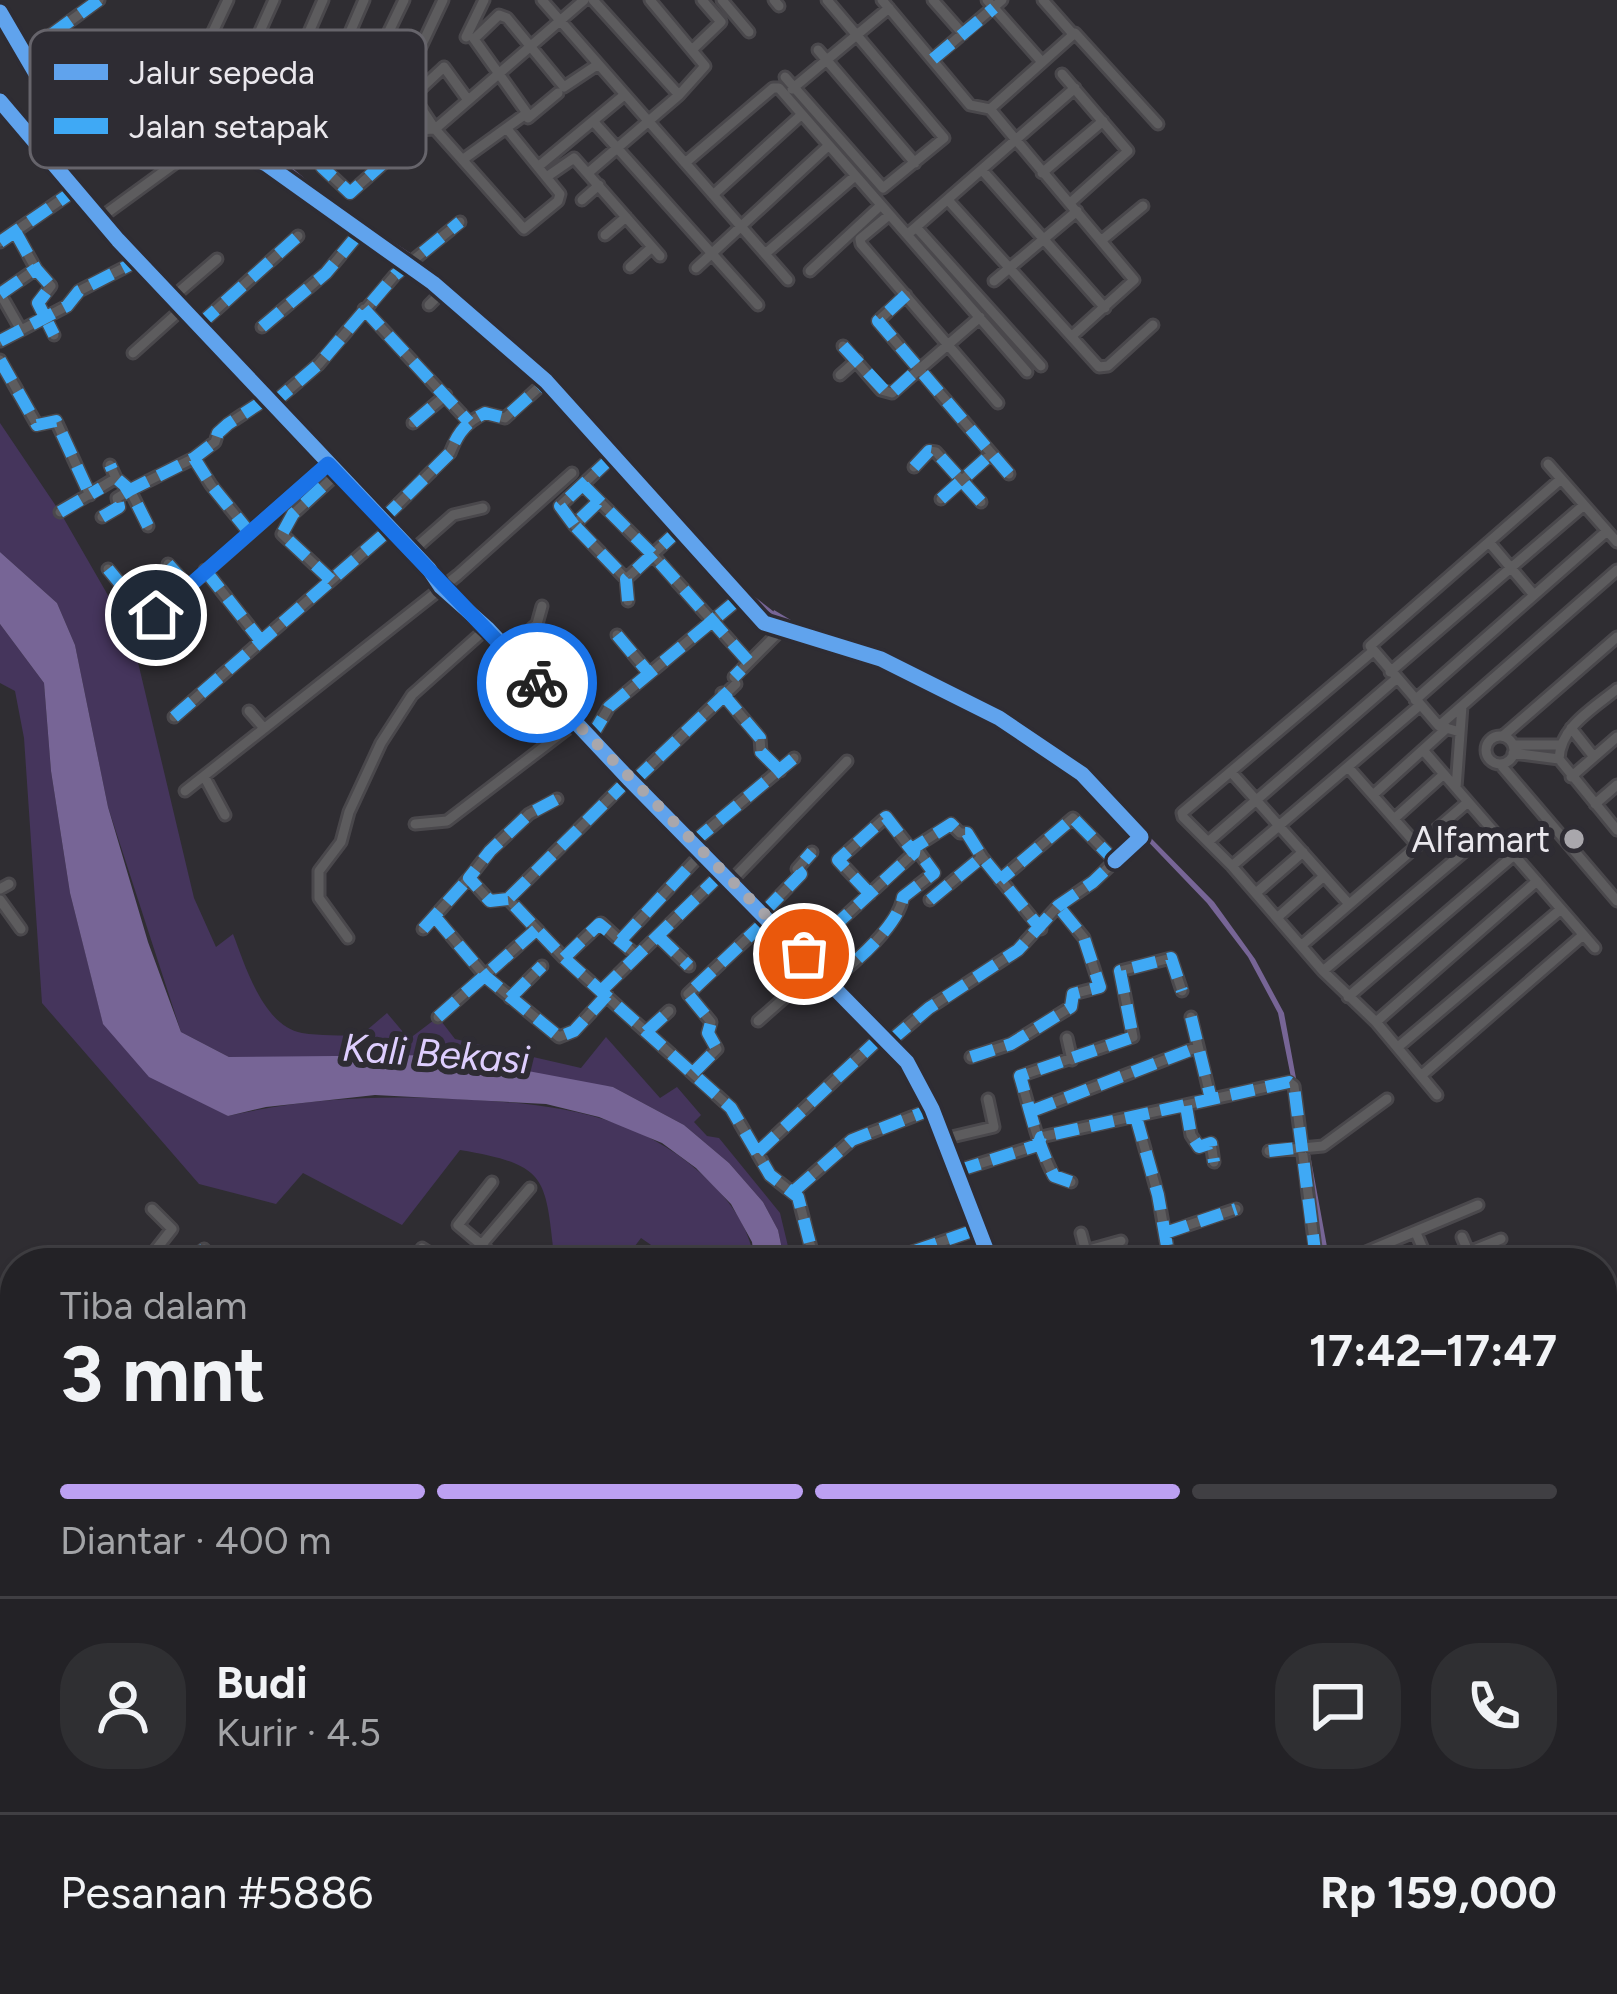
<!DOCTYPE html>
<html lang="id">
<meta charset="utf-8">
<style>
:root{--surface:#232226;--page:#2f2f32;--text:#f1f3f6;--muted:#a3a4a7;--line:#403f43;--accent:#bca0f2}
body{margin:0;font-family:Figtree,sans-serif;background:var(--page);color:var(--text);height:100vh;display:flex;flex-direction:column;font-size:45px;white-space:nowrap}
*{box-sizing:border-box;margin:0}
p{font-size:39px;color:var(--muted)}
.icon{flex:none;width:66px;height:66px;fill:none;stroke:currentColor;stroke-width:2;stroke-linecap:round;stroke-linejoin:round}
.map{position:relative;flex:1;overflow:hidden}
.side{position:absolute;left:0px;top:1248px;width:1617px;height:747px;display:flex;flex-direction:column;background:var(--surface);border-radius:48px 48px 0 0;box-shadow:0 3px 9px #0004,0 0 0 3px var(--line)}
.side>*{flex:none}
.pin{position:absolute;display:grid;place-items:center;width:102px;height:102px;color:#fff;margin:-51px;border:6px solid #fff;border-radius:50%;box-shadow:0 3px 12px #0007}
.courier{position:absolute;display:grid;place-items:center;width:120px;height:120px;margin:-60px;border:9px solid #1a73e8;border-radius:50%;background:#fff;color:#222;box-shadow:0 3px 15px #0007}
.summary em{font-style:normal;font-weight:700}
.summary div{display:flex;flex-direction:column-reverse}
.summary{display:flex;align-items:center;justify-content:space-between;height:204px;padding:0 60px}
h1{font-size:78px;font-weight:700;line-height:90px}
.bar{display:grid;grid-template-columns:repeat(4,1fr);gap:18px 12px;align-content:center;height:144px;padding:0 60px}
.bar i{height:15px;border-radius:9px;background:var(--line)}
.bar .current{background:var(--accent)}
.bar p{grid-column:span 4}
.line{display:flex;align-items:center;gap:30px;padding:0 60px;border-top:3px solid var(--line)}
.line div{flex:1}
.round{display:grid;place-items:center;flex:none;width:126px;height:126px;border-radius:48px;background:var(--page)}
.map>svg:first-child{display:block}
.green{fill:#45355c}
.water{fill:#776596}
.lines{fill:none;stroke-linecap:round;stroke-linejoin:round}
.stream{stroke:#776596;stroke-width:3}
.minor-casing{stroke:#4a484c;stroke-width:15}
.tertiary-casing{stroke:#4a484c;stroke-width:16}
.primary-casing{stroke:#4a484c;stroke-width:20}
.minor{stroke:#5d5c5e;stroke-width:9}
.tertiary{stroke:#5d5c5e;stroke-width:10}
.primary{stroke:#676362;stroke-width:14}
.quiet{stroke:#3fa9f5;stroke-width:12;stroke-dasharray:24 12;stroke-linecap:butt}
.cycleway-casing{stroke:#2e2c33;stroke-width:22}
.cycleway{stroke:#60a3ed;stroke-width:15}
.done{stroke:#a9a7ac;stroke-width:12;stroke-dasharray:0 21.6}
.route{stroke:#1a73e8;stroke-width:15}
.poi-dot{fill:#a9a7ac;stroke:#2e2c33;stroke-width:4.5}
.labels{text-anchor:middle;stroke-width:12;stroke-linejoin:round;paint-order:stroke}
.poi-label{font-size:36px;fill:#eae8ed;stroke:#2e2c33;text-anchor:end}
.water-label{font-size:39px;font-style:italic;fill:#decefe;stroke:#2e2c33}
.key{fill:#2e2c33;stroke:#66646b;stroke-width:3}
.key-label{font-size:33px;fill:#eae8ed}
</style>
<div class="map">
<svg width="1617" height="1994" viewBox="0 0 1617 1994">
<rect width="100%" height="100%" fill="#2f2d32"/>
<path class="green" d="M 0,423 L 60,512 L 132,637 L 194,898 L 216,947 L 233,934 C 245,965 263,1026 302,1033 C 320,1036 341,1035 360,1036 L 387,1013 L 409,1039 L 438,1017 L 455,1039 L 581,1068 L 606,1037 L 660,1098 L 677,1087 L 701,1115 L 694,1122 L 707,1136 L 719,1138 L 780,1213 L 792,1263 L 785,1263 L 778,1230 L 763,1202 L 729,1163 L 684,1125 L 613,1087 L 299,1059 L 229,1057 L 181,1032 L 108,807 L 75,645 L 57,603 L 0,552 Z
M 0,624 L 44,683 L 51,771 L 70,893 L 103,1023 L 228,1116 C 307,1098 377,1095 457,1099 C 553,1104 641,1112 712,1184 C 735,1207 750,1231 755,1263 L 677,1263 L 641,1238 L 622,1263 L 555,1263 C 545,1178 550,1165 460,1150 L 402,1225 L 303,1173 L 276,1204 L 199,1184 L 42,1003 L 24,738 L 15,691 L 0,683 Z
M 15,1918 L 15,1980 L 101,1980 L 77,1994 L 0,1994 L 0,1926 Z
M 744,1980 L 932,1980 L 933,1994 L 735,1994 Z"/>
<path class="water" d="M 0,552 L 57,603 L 75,645 L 108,807 L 148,942 L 181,1032 L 229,1057 L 442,1055 L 613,1087 L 684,1125 L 729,1163 L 763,1202 L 778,1230 L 785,1263 L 755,1263 L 752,1242 L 731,1204 L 696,1168 L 662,1143 L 599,1117 L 546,1104 L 375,1095 L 266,1107 L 228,1116 L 149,1077 L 103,1024 L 70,893 L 51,771 L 44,683 L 0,624 Z
M 774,610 L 806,629 L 924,671 L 1033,733 L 1087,773 L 1214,902 L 1255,959 L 1284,1013 L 1330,1263 L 1317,1263 L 1305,1147 L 1278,1013 L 1248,957 L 1207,903 L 1090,781 L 937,684 L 795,630 L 772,615 Z"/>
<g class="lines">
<path class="stream" d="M 73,107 L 105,117 L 151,124
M 231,142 L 284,163 L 329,201 L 409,254 L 489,326
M 571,402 L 750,595 L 773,613
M 1602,1787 L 1617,1782"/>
<defs>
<path id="minor" d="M 228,0 L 182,97 L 184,102 L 221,118 L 274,0
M 323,0 L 276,108 L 319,104 L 364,0
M 404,0 L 366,79 L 369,84 L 394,92 L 401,89 L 443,0
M 542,0 L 788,280
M 593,0 L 679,95
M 722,0 L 749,32
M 774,0 L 779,6
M 882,0 L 970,105 L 990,109
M 933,0 L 963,34
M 987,0 L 1042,62
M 1043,0 L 1073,34
M 0,12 L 46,91 L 68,109 L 89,120 L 211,137 L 266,164 L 433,283 L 546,381 L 764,623 L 881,659 L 999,718 L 1082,774 L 1141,837 L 1115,861
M 466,37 L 484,0
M 693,49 L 721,22 L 702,0
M 818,50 L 915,163
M 22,56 L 99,0
M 933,59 L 1002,0
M 1062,74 L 1128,151 L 1070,203
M 785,77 L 883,188 L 944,138 L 827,0
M 792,89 L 889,8
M 468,100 L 444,67 L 413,96 L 435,129 L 524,229 L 558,201 L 560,194 L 508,130
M 528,118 L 558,93
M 593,121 L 758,305
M 353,134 L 322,167 L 350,193 L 418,133
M 465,158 L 527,113 L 474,39 L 499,15 L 507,18 L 564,87 L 597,65
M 685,163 L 773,88 L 779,88 L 1027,372
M 539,166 L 623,96
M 982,170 L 1105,308
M 588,173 L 679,95 L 705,66 L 650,0
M 1042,173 L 1103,121
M 548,176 L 574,158 L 660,256
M 713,195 L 801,115
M 582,200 L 599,185
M 948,200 L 1099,367 L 1108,366 L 1153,325
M 889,215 L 860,239 L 861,244 L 998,403
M 100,218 L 211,137 L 228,131 L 269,138 L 435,129 L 584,0
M 916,227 L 1041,366
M 16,233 L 36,269 L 51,286 L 38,303 L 54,335
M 908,234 L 1075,88
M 605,235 L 626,217
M 1102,240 L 1143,206
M 0,242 L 75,190
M 765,254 L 855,176
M 630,267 L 652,247
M 696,268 L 828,146
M 810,271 L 880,206
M 994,281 L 1077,211
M 0,294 L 36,269
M 1,295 L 21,330
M 906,295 L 878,321 L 1009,474
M 173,297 L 217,259
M 429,305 L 442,292
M 364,309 L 469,422
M 198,326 L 298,236
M 262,327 L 326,273 L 361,231
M 1072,336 L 1134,280 L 990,109 L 1075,33 L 1158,124
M 0,341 L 67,306 L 79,291 L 139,260
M 843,346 L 881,390 L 892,393 L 980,317
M 133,353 L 183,308
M 0,360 L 37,425 L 56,421 L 90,495
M 840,375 L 857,360
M 271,405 L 319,364 L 395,275 L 460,222
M 413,423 L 446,395
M 194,458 L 211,485 L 249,532
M 1548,464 L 1617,542
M 914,467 L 929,451 L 936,452 L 981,502
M 584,486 L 653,555 L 749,662 L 734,677
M 941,499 L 991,454
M 598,502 L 574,525 L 626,579
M 60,512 L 116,478
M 102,517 L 119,507 L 117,498 L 130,490 L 116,478 L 110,465
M 381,521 L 450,453 C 458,433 465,423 485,413 L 505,418 L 546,381
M 574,525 L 560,506 L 613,456
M 148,526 L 130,490 L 194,458 L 215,442 L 218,433 L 228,424 L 266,399
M 1489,542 L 1534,595
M 411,552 L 453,515 L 483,508
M 168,564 L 188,586
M 108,569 L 150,620
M 205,570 L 261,641
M 331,580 L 282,534 L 293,514 L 337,474
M 628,601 L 626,579 L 681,528
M 156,615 L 183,647
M 617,635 L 648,672
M 132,637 L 328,464
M 507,650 L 537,624 L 542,606
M 1372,652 L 1182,813 L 1183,817 L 1232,866 L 1323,971 L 1376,1022 L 1437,1095
M 749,662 L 782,629
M 1390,672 L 1584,505
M 1617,689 C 1594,708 1560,727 1559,759 L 1617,830
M 722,693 L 760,738 L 761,752 L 780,771
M 547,694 L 577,663
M 1415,700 L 1607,531
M 249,711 L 263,727
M 174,717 L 389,530
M 1439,726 L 1617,570
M 1571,728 L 1594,757
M 1460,732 L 1439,726 L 1370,646 L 1561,479
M 1503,736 L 1617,637
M1486 750a14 14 0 1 1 28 0a14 14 0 1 1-28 0Z
M 590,739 L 609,707 L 741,597
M 1513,745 L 1559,745
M 1423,750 L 1595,948
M 1513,753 L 1559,759
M 1500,764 L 1617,901
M 1348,767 L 1417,845
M 1231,772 L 1349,904
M 204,776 L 225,815
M 1571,777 L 1617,737
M 629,779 L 508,899 L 564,958 L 731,1108 L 770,1175 L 798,1197 L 815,1263
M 633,782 L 736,684
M 1456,788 L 1462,706
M 185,791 L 458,575 L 572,473
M 1373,795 L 1447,728
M 1595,804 L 1617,785
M 1394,819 L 1444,774
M 415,824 L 447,821 L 575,723
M 1208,842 L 1396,679
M 697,846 L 697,839 L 794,758
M 1232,866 L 1420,705
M 731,881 L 847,761
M 0,889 L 9,884
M 1256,893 L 1303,852
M 870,894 L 838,860 L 886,817 L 914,853
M 508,899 L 490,901 L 469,878 L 490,851 L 529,814 L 557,799
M 0,900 L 21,929
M 930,900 L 982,857
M 763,913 L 801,874 L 797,869 L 812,852
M 435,917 L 486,977 L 559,1037 L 574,1031 L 607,995
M 1278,917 L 1324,876
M 423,929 L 469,878
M 658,936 L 689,966
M 348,938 L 319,898 L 319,871 L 341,842 L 349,812 L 381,743 L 412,695 L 487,628
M 621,940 L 703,852
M 1302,945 L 1468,802
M 804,954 L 914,853 L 915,847 L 951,824 L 960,833 L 967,833 L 982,857 L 1041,929
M 564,958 L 601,923 L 637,956
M 1323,971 L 1491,829
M 830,981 C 856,963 899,924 903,897 L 934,873 L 915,847
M 601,991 L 723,872
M 1348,997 L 1514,855
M 510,998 L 542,966
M 438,1017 L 536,930
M 1191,1017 L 1211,1099
M 758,1021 L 817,969
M 1376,1022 L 1537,881
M 646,1032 L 669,1011
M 1067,1038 L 1072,1060
M 889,1042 L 929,1008 L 1018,950 L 1058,906 L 1093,882 L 1115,861 L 1073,818 L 1000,880
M 1398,1047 L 1561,909
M 971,1057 L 1011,1044 L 1071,1007 L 1073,994 L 1100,987 L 1084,938 L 1058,906
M 694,1072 L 717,1049 L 708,1033 L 711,1022 L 688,994 L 769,918
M 1422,1075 L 1583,935
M 1186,1106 L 1191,1135 L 1199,1147 L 1211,1143 L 1214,1162
M 1032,1111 L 1198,1047
M 1136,1117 L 1158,1195 L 1170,1263
M 943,1139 L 994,1127 L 988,1099
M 1269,1151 L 1323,1146 L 1387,1099
M 758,1152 L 882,1036
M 957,1171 L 1038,1145 L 1041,1137 L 1289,1082 L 1294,1086 L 1317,1263
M 492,1182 L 458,1225 L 503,1263
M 1071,1182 L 1054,1176 C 1037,1144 1030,1110 1020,1076 L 1133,1037 L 1120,971 L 1171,958 L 1182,991
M 794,1191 L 852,1140 L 932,1109
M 1081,1233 L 1089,1263
M 1165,1233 L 1236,1209
M 1416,1233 L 1429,1263
M 1462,1237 L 1473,1263
M 483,1243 L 530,1188
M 422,1248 L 445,1263
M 1085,1251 L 1121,1241
M 1469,1252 L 1501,1239
M 262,1253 L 277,1263
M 1196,1255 L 1197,1263
M 412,1259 L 418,1263
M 150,1263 L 150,1257 L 172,1229 L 152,1209
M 187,1263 L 204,1249
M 880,1263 L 978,1229
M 1304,1263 L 1316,1259 L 1324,1263
M 1340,1263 L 1478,1205
M 1602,1383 L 1617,1359
M 0,1441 L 15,1428
M 1602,1482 L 1615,1462
M 0,1526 L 15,1510
M 1602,1546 L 1617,1523
M 0,1614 L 15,1603
M 0,1757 L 15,1746
M 0,1918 L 15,1911
M 351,1980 L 356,1994
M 448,1980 L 461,1994
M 1165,1980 L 1170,1994
M 1263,1980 L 1264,1994
M 1335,1980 L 1339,1994
M 1372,1980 L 1376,1994
M 1066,1982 L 1080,1980
M 233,1994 L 263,1980
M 388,1994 L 416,1980
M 498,1994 L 514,1980
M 577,1994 L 594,1980"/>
<path id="tertiary" d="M 0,101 L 118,240 L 429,569 L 441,587 L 487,628 L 629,779 L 907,1062 L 932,1109 L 986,1249 L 997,1263
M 1066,1980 L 1067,1994"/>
<path id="primary" d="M 0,1627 L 15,1648
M 226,1980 L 233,1994"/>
</defs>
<use href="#minor" class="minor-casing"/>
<use href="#tertiary" class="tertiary-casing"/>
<use href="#primary" class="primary-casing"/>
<use href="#minor" class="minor"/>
<use href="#tertiary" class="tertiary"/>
<use href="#primary" class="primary"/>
<path class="quiet" d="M 22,56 L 99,0
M 933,59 L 994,8
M 353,134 L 322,167 L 350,193 L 418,132
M 16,233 L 36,269 L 51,286 L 38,303 L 54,335
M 0,242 L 75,190
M 0,294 L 36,269
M 906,295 L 878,321 L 1009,474
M 364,309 L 469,422
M 198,326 L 298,236
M 262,327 L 326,273 L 361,231
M 0,341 L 67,306 L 79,291 L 139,260
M 843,346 L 886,392 L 892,393 L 917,370
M 0,360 L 37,425 L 56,421 L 90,495
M 271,405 L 319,364 L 395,275 L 460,222
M 413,423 L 446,395
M 194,458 L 211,485 L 249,532
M 914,467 L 929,451 L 936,452 L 981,502
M 584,486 L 653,555 L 749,662 L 734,677
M 322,487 L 293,514 L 282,534 L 331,580
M 941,499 L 991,454
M 598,502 L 574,525 L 626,579
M 60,512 L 101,488
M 102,517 L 119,507 L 117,498 L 130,490 L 116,478 L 110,465
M 381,521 L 450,453 C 458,433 465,423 485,413 L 505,418 L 546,381
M 574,525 L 560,506 L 613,456
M 148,526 L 130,490 L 194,458 L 215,442 L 218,433 L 228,424 L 266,399
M 168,564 L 188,586
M 108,569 L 150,620
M 205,570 L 261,641
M 628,601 L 626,579 L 681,528 L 684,531
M 156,615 L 183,647
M 617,635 L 648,672
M 132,637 L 328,464
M 722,693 L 760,738 L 761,752 L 780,771
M 174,717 L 389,530
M 590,739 L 609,707 L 741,597
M 629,779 L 508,899 L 564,958 L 731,1108 L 770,1175 L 798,1197 L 815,1263
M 633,782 L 736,684
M 697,846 L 697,839 L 794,758
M 870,894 L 838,860 L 886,817 L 914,853
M 508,899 L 490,901 L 469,878 L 490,851 L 529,814 L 557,799
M 930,900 L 982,857
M 763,913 L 801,874 L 797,869 L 812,852
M 435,917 L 486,977 L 559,1037 L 574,1031 L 607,995
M 423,929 L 469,878
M 658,936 L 689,966
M 621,940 L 703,852
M 804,954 L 914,853 L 915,847 L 951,824 L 960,833 L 967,833 L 982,857 L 1041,929
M 564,958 L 599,924 L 629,948
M 830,981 C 856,963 899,924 903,897 L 934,873 L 915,847
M 601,991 L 723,872
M 510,998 L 542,966
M 438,1017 L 536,930
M 1191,1017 L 1211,1099
M 646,1032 L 669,1011
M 889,1042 L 929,1008 L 1018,950 L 1058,906 L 1093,882 L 1115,861 L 1073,818 L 1000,880
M 971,1057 L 1011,1044 L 1071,1007 L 1073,994 L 1100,987 L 1084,938 L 1058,906
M 694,1072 L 717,1049 L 708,1033 L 711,1022 L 688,994 L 769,918
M 1186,1106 L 1191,1135 L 1199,1147 L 1211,1143 L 1214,1162
M 1032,1111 L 1198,1047
M 1136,1117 L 1158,1195 L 1170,1263
M 1269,1151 L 1305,1147
M 758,1152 L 882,1036
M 957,1171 L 1038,1145 L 1041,1137 L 1289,1082 L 1294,1086 L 1316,1259
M 1071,1182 L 1054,1176 C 1037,1144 1030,1110 1020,1076 L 1133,1037 L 1120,971 L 1171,958 L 1182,991
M 794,1191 L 852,1140 L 932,1109
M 1165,1233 L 1236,1209
M 262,1253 L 277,1263
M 187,1263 L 204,1249
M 880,1263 L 978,1229
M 1602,1383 L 1617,1359
M 0,1614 L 15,1603
M 0,1918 L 15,1911
M 351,1980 L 356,1994
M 448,1980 L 461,1994
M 1165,1980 L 1170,1994
M 1263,1980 L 1264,1994
M 1335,1980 L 1339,1994
M 1372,1980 L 1376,1994
M 1066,1982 L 1080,1980
M 388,1994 L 416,1980
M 498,1994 L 514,1980
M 577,1994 L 594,1980"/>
<defs>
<path id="cycleway" d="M 0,12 L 46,91 L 68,109 L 89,120 L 211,137 L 266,164 L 433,283 L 546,381 L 764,623 L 881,659 L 999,718 L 1082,774 L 1141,837 L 1115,861
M 0,101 L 118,240 L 429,569 L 441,587 L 487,628 L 629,779 L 907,1062 L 932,1109 L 986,1249 L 997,1263"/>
</defs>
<use href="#cycleway" class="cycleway-casing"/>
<use href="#cycleway" class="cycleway"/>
</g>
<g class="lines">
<path class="done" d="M 537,683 L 804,954"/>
<path class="route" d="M 156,615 L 328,464 L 537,683"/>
</g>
<circle class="poi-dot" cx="1574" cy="839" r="12"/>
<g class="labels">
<g class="poi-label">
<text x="1550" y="852">Alfamart</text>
</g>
<g class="water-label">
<text transform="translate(436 1053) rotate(4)" y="14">Kali Bekasi</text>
</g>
</g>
<rect x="30" y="30" width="396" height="138" rx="18" class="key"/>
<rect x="54" y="64" width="54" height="16" fill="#60a3ed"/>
<rect x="54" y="118" width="54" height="16" fill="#3fa9f5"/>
<g class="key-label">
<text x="129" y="84">Jalur sepeda</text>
<text x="129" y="138">Jalan setapak</text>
</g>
</svg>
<div class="pin" style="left:804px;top:954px;background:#ea580c"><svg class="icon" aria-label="bag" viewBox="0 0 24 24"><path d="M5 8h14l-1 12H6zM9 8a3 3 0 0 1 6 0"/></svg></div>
<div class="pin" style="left:156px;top:615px;background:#1f2937"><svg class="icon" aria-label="home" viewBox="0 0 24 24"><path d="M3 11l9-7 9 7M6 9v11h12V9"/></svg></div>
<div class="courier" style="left:537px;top:683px"><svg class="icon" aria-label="bike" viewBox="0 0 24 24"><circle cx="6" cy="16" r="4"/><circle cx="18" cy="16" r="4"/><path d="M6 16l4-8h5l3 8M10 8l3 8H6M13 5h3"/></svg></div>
<section class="side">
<div class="summary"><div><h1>3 mnt</h1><p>Tiba dalam</p></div><em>17:42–17:47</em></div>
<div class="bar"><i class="current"></i><i class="current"></i><i class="current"></i><i></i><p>Diantar · 400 m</p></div>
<div class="line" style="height:216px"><a class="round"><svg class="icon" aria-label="person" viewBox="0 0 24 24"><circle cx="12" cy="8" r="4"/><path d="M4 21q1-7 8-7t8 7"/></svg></a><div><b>Budi</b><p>Kurir · 4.5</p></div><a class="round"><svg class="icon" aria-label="chat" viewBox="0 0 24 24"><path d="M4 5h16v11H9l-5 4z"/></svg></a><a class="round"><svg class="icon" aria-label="phone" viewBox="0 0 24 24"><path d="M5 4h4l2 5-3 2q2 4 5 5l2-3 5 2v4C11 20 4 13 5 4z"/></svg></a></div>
<div class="line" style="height:156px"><div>Pesanan #5886</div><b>Rp 159,000</b></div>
</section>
</div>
